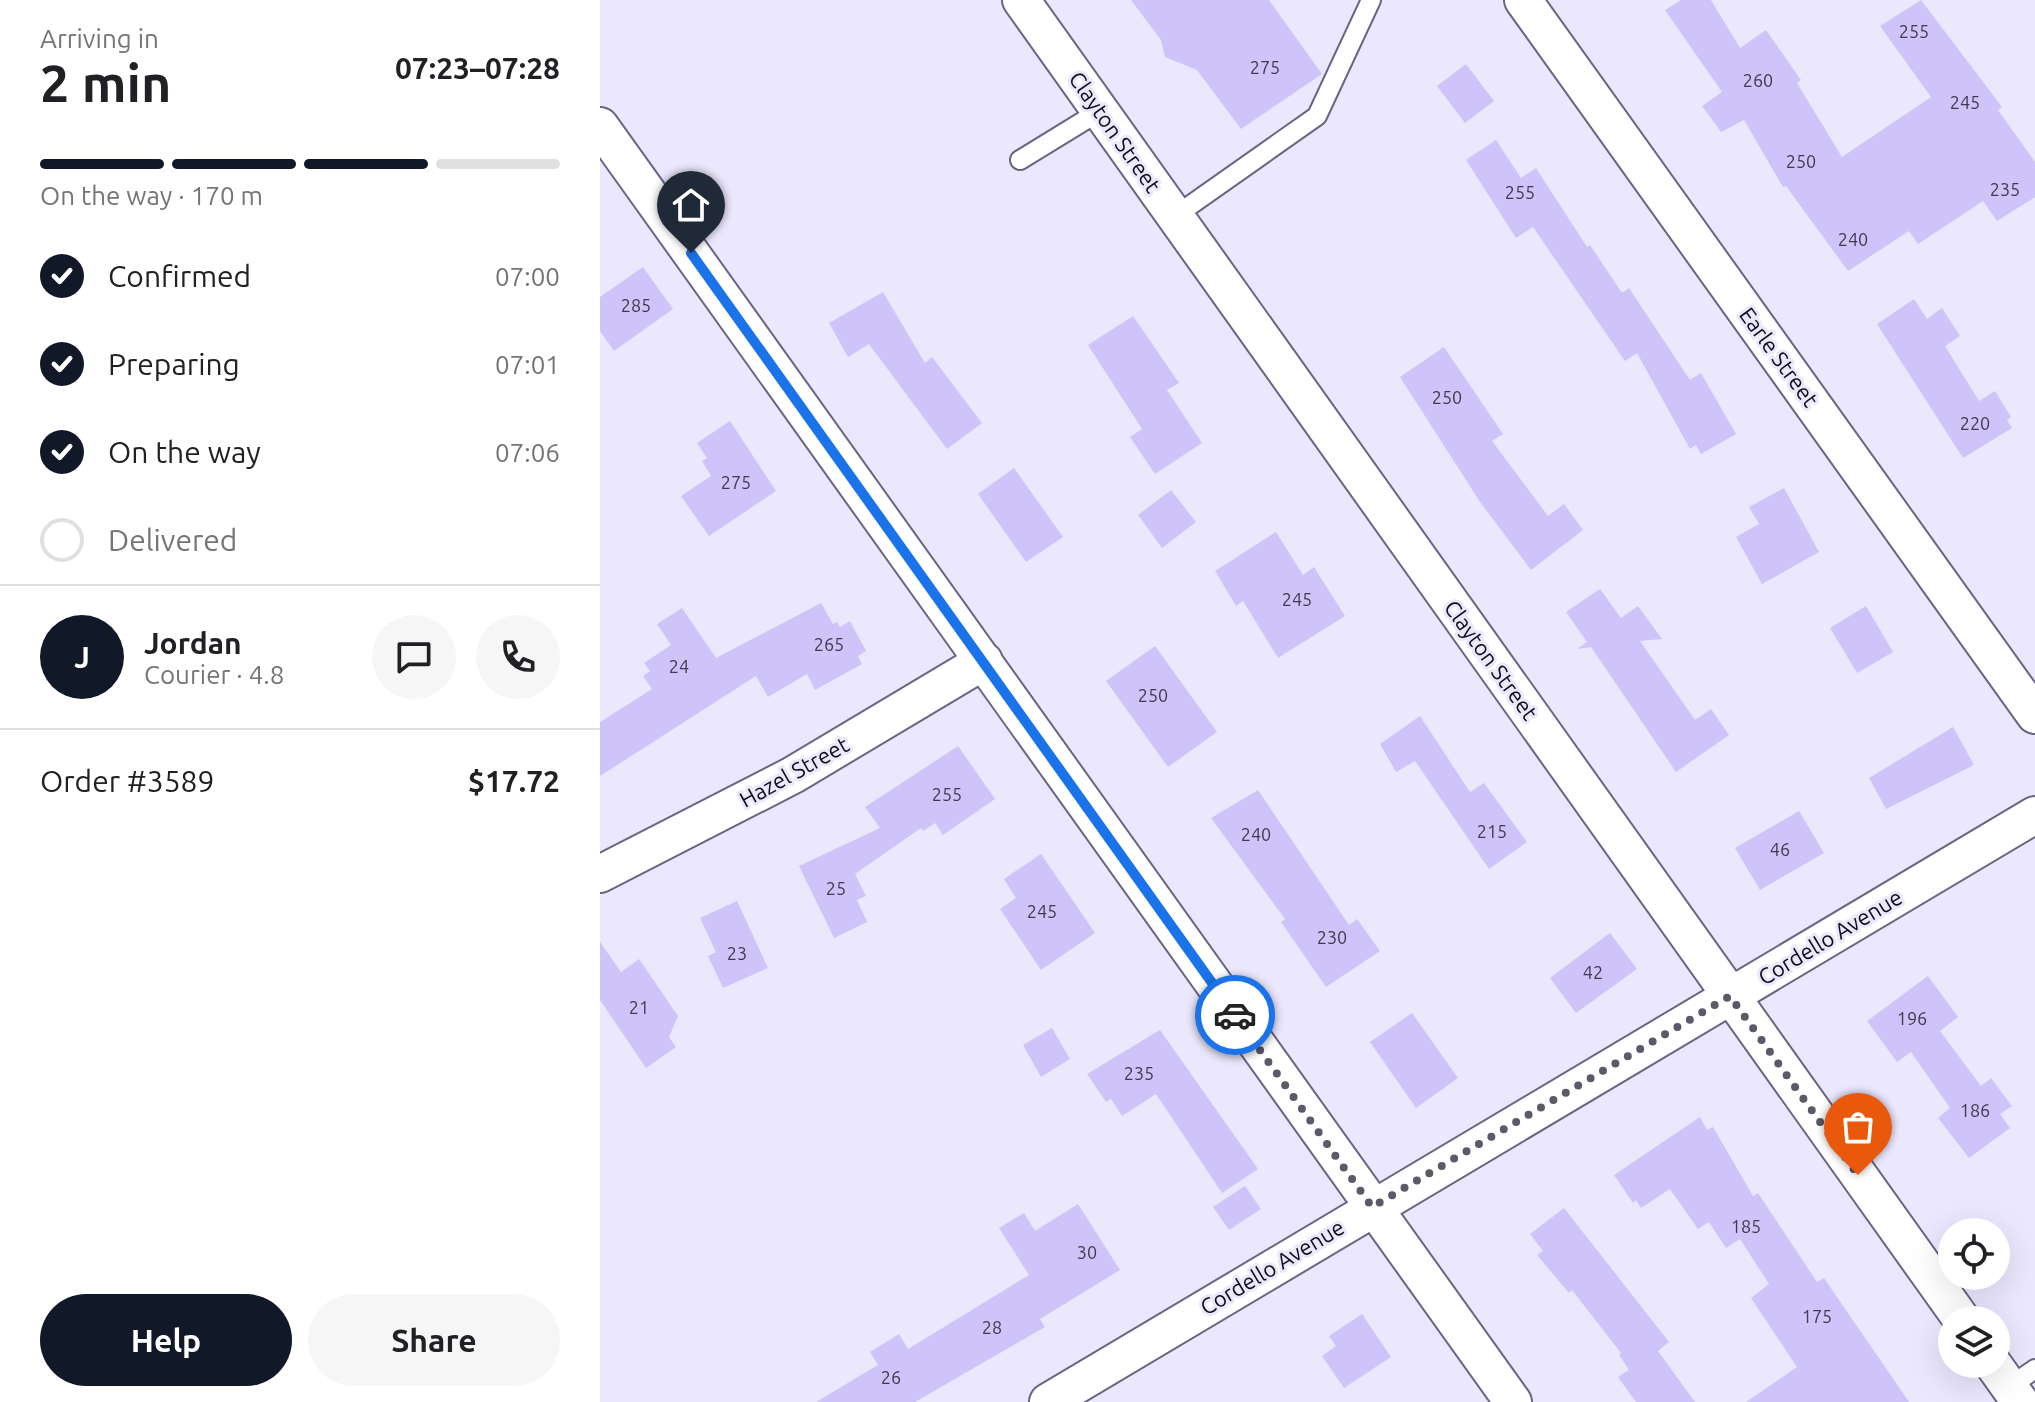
<!DOCTYPE html>
<meta charset="utf-8">
<style>
:root{--surface:#fff;--page:#f6f6f6;--text:#202124;--muted:#757577;--line:#e0e0e0;--accent:#111827}
body{margin:0;font-family:Ubuntu,sans-serif;background:var(--page);color:var(--text);height:100vh;display:flex;flex-direction:column;font-size:30px;white-space:nowrap}
*{box-sizing:border-box;margin:0}
p{font-size:26px;color:var(--muted)}
.icon{flex:none;width:44px;height:44px;fill:none;stroke:currentColor;stroke-width:2;stroke-linecap:round;stroke-linejoin:round}
.map{position:relative;flex:1;overflow:hidden}
.sheet{display:flex;flex-direction:column;background:var(--surface);width:600px}
.sheet>*{flex:none}
.controls{position:absolute;left:1338px;top:1218px;display:grid;gap:16px}
.controls a{display:grid;place-items:center;width:72px;height:72px;border-radius:50%;background:var(--surface);box-shadow:0 8px 32px #0002;font-size:40px}
.pin{position:absolute;display:grid;place-items:center;width:68px;height:68px;color:#fff;margin:-82px -34px;border-radius:50% 50% 50% 0;rotate:-45deg;box-shadow:0 0 8px #0007}
.pin .icon{rotate:45deg}
.courier{position:absolute;display:grid;place-items:center;width:80px;height:80px;margin:-40px;border:6px solid #1a73e8;border-radius:50%;background:#fff;color:#222;box-shadow:0 2px 10px #0007}
.head em{font-style:normal;font-weight:700}
.head div{display:flex;flex-direction:column-reverse}
.head{display:flex;align-items:center;justify-content:space-between;height:136px;padding:0 40px}
h1{font-size:52px;font-weight:700;line-height:60px}
.bar{display:grid;grid-template-columns:repeat(4,1fr);gap:12px 8px;align-content:center;height:96px;padding:0 40px}
.bar i{height:10px;border-radius:6px;background:var(--line)}
.bar .current{background:var(--accent)}
.bar p{grid-column:span 4}
.line{display:flex;align-items:center;gap:20px;padding:0 40px;border-top:2px solid var(--line)}
.line div{flex:1}
.round{display:grid;place-items:center;flex:none;width:84px;height:84px;border-radius:42px;background:var(--page)}
ol{padding:0 40px;list-style:none}
li{display:flex;align-items:center;gap:24px;height:88px}
li p{margin-inline-start:auto}
li .icon{padding:8px;border-radius:50%;background:var(--accent);color:#fff;stroke-width:4}
li:last-child{color:var(--muted)}
li i{width:44px;height:44px;border:4px solid var(--line);border-radius:50%}
.cta{display:flex;gap:16px;margin-top:auto;padding:16px 40px}
.cta a{flex:1;height:92px;border-radius:48px;background:var(--accent);color:#fff;font-size:32px;font-weight:700;line-height:92px;text-align:center}
.cta a+a{background:var(--page);color:var(--text)}
main{display:flex;flex:1;min-height:0}
.map>svg:first-child{display:block}
.building{fill:#cfc4f9}
.lines{fill:none;stroke-linecap:round;stroke-linejoin:round}
.lane-casing{stroke:#6b6483;stroke-width:22}
.street-casing{stroke:#6b6483;stroke-width:40}
.lane{stroke:#fff;stroke-width:18}
.street{stroke:#fff;stroke-width:36}
.done{stroke:#5c5968;stroke-width:8;stroke-dasharray:0 14.4}
.route{stroke:#1a73e8;stroke-width:10}
.labels{text-anchor:middle;stroke-width:6;stroke-linejoin:round;paint-order:stroke}
.number-label{font-size:18px;fill:#3f3a50}
.street-label{font-size:22px;fill:#0f0c18;stroke:#ebe7fd}
</style>
<main>
<section class="sheet">
<div class="head"><div><h1>2 min</h1><p>Arriving in</p></div><em>07:23–07:28</em></div>
<div class="bar"><i class="current"></i><i class="current"></i><i class="current"></i><i></i><p>On the way · 170 m</p></div>
<ol>
<li><svg class="icon" aria-label="check" viewBox="0 0 24 24"><path d="M5 12l5 5 9-10"/></svg>Confirmed<p>07:00</p></li>
<li><svg class="icon" aria-label="check" viewBox="0 0 24 24"><path d="M5 12l5 5 9-10"/></svg>Preparing<p>07:01</p></li>
<li><svg class="icon" aria-label="check" viewBox="0 0 24 24"><path d="M5 12l5 5 9-10"/></svg>On the way<p>07:06</p></li>
<li><i></i>Delivered</li>
</ol>
<div class="line" style="height:144px"><b class="round" style="background:var(--accent);color:#fff">J</b><div><b>Jordan</b><p>Courier · 4.8</p></div><a class="round"><svg class="icon" aria-label="chat" viewBox="0 0 24 24"><path d="M4 5h16v11H9l-5 4z"/></svg></a><a class="round"><svg class="icon" aria-label="phone" viewBox="0 0 24 24"><path d="M5 4h4l2 5-3 2q2 4 5 5l2-3 5 2v4C11 20 4 13 5 4z"/></svg></a></div>
<div class="line" style="height:104px"><div>Order #3589</div><b>$17.72</b></div>
<div class="cta"><a>Help</a><a>Share</a></div>
</section>
<div class="map">
<svg width="1435" height="1402" viewBox="0 0 1435 1402">
<rect width="100%" height="100%" fill="#ebe7fd"/>
<path class="building" d="M 531,0 L 669,0 L 722,74 L 641,129 L 597,70 L 565,57 L 561,40 Z
M 1081,0 L 1111,0 L 1140,48 L 1166,30 L 1201,80 L 1197,83 L 1242,157 L 1331,97 L 1280,26 L 1321,0 L 1402,107 L 1398,110 L 1435,162 L 1435,197 L 1397,221 L 1383,201 L 1318,244 L 1309,231 L 1248,271 L 1186,186 L 1183,187 L 1144,120 L 1121,132 L 1102,106 L 1122,92 L 1065,10 Z
M 866,64 L 894,101 L 865,123 L 837,86 Z
M 896,140 L 921,178 L 936,168 L 987,247 L 990,245 L 1022,293 L 1029,288 L 1090,380 L 1101,373 L 1136,434 L 1101,454 L 1096,445 L 1090,449 L 1037,353 L 1025,361 L 933,227 L 916,238 L 866,160 Z
M 43,267 L 73,309 L 14,351 L 0,331 L 0,297 Z
M 283,292 L 325,363 L 332,357 L 382,423 L 347,449 L 269,344 L 248,357 L 229,323 Z
M 1314,299 L 1327,319 L 1342,308 L 1360,336 L 1345,346 L 1379,401 L 1395,391 L 1411,417 L 1407,420 L 1412,428 L 1363,458 L 1277,324 Z
M 533,316 L 579,383 L 567,390 L 602,443 L 555,474 L 530,437 L 542,429 L 488,345 Z
M 844,347 L 903,434 L 892,441 L 948,516 L 964,504 L 983,530 L 931,570 L 880,502 L 800,377 Z
M 130,421 L 176,491 L 109,536 L 81,496 L 111,476 L 102,461 L 107,458 L 97,443 Z
M 414,468 L 463,537 L 426,562 L 378,494 Z
M 1184,488 L 1219,552 L 1162,584 L 1136,537 L 1159,524 L 1149,507 Z
M 571,490 L 596,522 L 562,548 L 538,515 Z
M 676,532 L 703,575 L 714,567 L 745,616 L 678,658 L 643,601 L 636,606 L 615,571 Z
M 1000,589 L 1021,618 L 1038,606 L 1062,639 L 1040,641 L 1095,720 L 1111,709 L 1129,735 L 1076,772 L 991,647 L 977,649 L 987,642 L 966,612 Z
M 221,603 L 233,624 L 237,622 L 240,627 L 250,621 L 266,651 L 258,656 L 262,664 L 215,690 L 207,674 L 168,697 L 156,676 L 0,776 L 0,722 L 52,689 L 43,676 L 50,671 L 44,663 L 71,645 L 57,624 L 82,608 L 116,658 Z
M 1266,606 L 1293,652 L 1257,673 L 1230,628 Z
M 555,646 L 617,732 L 568,767 L 506,681 Z
M 820,716 L 870,792 L 884,783 L 927,842 L 889,869 L 815,761 L 796,772 L 780,744 Z
M 1353,727 L 1374,765 L 1286,809 L 1269,778 Z
M 358,746 L 395,799 L 343,835 L 335,823 L 323,831 L 321,828 L 255,874 L 266,896 L 257,900 L 267,922 L 234,938 L 199,866 L 280,828 L 265,807 Z
M 658,790 L 749,925 L 757,919 L 780,951 L 726,987 L 681,922 L 685,919 L 611,818 Z
M 1199,811 L 1224,853 L 1160,890 L 1135,848 Z
M 441,854 L 495,933 L 441,970 L 400,909 L 416,898 L 404,879 Z
M 137,901 L 168,968 L 123,988 L 108,956 L 116,952 L 100,918 Z
M 1010,933 L 1037,969 L 976,1013 L 950,978 Z
M 0,942 L 21,972 L 39,959 L 78,1016 L 69,1037 L 76,1047 L 46,1068 L 0,1000 Z
M 1328,976 L 1358,1017 L 1340,1031 L 1381,1086 L 1391,1078 L 1412,1106 L 1400,1114 L 1410,1128 L 1369,1158 L 1338,1118 L 1350,1108 L 1311,1052 L 1297,1062 L 1267,1021 Z
M 812,1013 L 858,1078 L 816,1108 L 770,1042 Z
M 452,1028 L 470,1059 L 441,1077 L 423,1045 Z
M 560,1030 L 658,1169 L 622,1193 L 556,1094 L 522,1116 L 511,1099 L 506,1102 L 487,1074 Z
M 1100,1117 L 1107,1130 L 1113,1127 L 1153,1196 L 1158,1193 L 1217,1282 L 1224,1278 L 1309,1402 L 1146,1402 L 1197,1367 L 1151,1298 L 1169,1284 L 1140,1239 L 1126,1248 L 1109,1222 L 1098,1229 L 1070,1189 L 1041,1208 L 1036,1200 L 1033,1203 L 1014,1175 Z
M 645,1186 L 661,1209 L 629,1230 L 613,1207 Z
M 478,1204 L 520,1270 L 440,1319 L 445,1327 L 315,1402 L 216,1402 L 278,1365 L 270,1352 L 299,1334 L 308,1349 L 429,1275 L 399,1228 L 424,1213 L 435,1231 Z
M 964,1208 L 1069,1342 L 1058,1351 L 1095,1402 L 1036,1402 L 1018,1377 L 1029,1370 L 1019,1355 L 1021,1353 L 972,1290 L 969,1293 L 937,1255 L 943,1251 L 930,1234 Z
M 762,1314 L 791,1357 L 744,1388 L 722,1356 L 736,1346 L 729,1336 Z"/>
<g class="lines">
<defs>
<path id="lane" d="M 420,160 L 500,111
M 575,216 L 717,116 L 771,0
M 1409,1387 L 1435,1369"/>
<path id="street" d="M 421,0 L 1362,1320
M 923,0 L 1435,715
M 0,126 L 913,1402
M 0,874 L 193,775 L 384,661
M 1393,1364 L 1420,1402
M 448,1402 L 1435,815"/>
</defs>
<use href="#lane" class="lane-casing"/>
<use href="#street" class="street-casing"/>
<use href="#lane" class="lane"/>
<use href="#street" class="street"/>
</g>
<g class="lines">
<path class="done" d="M 635,1015 L 772,1207 L 1130,996 L 1258,1175"/>
<path class="route" d="M 91,253 L 635,1015"/>
</g>
<g class="labels">
<g class="number-label">
<text x="1314" y="38">255</text>
<text x="665" y="74">275</text>
<text x="1158" y="87">260</text>
<text x="1365" y="109">245</text>
<text x="1201" y="168">250</text>
<text x="1405" y="196">235</text>
<text x="920" y="199">255</text>
<text x="1253" y="246">240</text>
<text x="36" y="312">285</text>
<text x="847" y="404">250</text>
<text x="1375" y="430">220</text>
<text x="136" y="489">275</text>
<text x="697" y="606">245</text>
<text x="229" y="651">265</text>
<text x="79" y="673">24</text>
<text x="553" y="702">250</text>
<text x="347" y="801">255</text>
<text x="892" y="838">215</text>
<text x="656" y="841">240</text>
<text x="1180" y="856">46</text>
<text x="236" y="895">25</text>
<text x="442" y="918">245</text>
<text x="732" y="944">230</text>
<text x="137" y="960">23</text>
<text x="993" y="979">42</text>
<text x="39" y="1014">21</text>
<text x="1312" y="1025">196</text>
<text x="539" y="1080">235</text>
<text x="1375" y="1117">186</text>
<text x="1146" y="1233">185</text>
<text x="487" y="1259">30</text>
<text x="1217" y="1323">175</text>
<text x="392" y="1334">28</text>
<text x="291" y="1384">26</text>
</g>
<g class="street-label">
<text transform="translate(515 132) rotate(55)" y="8">Clayton Street</text>
<text transform="translate(1179 357) rotate(54)" y="8">Earle Street</text>
<text transform="translate(891 660) rotate(54)" y="8">Clayton Street</text>
<text transform="translate(194 772) rotate(-29)" y="8">Hazel Street</text>
<text transform="translate(1230 937) rotate(-31)" y="8">Cordello Avenue</text>
<text transform="translate(672 1267) rotate(-31)" y="8">Cordello Avenue</text>
</g>
</g>
</svg>
<div class="controls">
<a><svg class="icon" aria-label="locate" viewBox="0 0 24 24"><circle cx="12" cy="12" r="6"/><path d="M12 2v4M12 18v4M2 12h4M18 12h4"/></svg></a>
<a><svg class="icon" aria-label="layers" viewBox="0 0 24 24"><path d="M12 4l9 5-9 5-9-5zM3 14l9 5 9-5"/></svg></a>
</div>
<div class="pin" style="left:1258px;top:1175px;background:#ea580c"><svg class="icon" aria-label="bag" viewBox="0 0 24 24"><path d="M5 8h14l-1 12H6zM9 8a3 3 0 0 1 6 0"/></svg></div>
<div class="pin" style="left:91px;top:253px;background:#1f2937"><svg class="icon" aria-label="home" viewBox="0 0 24 24"><path d="M3 11l9-7 9 7M6 9v11h12V9"/></svg></div>
<div class="courier" style="left:635px;top:1015px"><svg class="icon" aria-label="car" viewBox="0 0 24 24"><path d="M5 17H2v-5l4-1 3-4h7l3 4 3 1v5h-3M9 17h6M6 11h13"/><circle cx="7" cy="17" r="2"/><circle cx="17" cy="17" r="2"/></svg></div>
</div>
</main>
